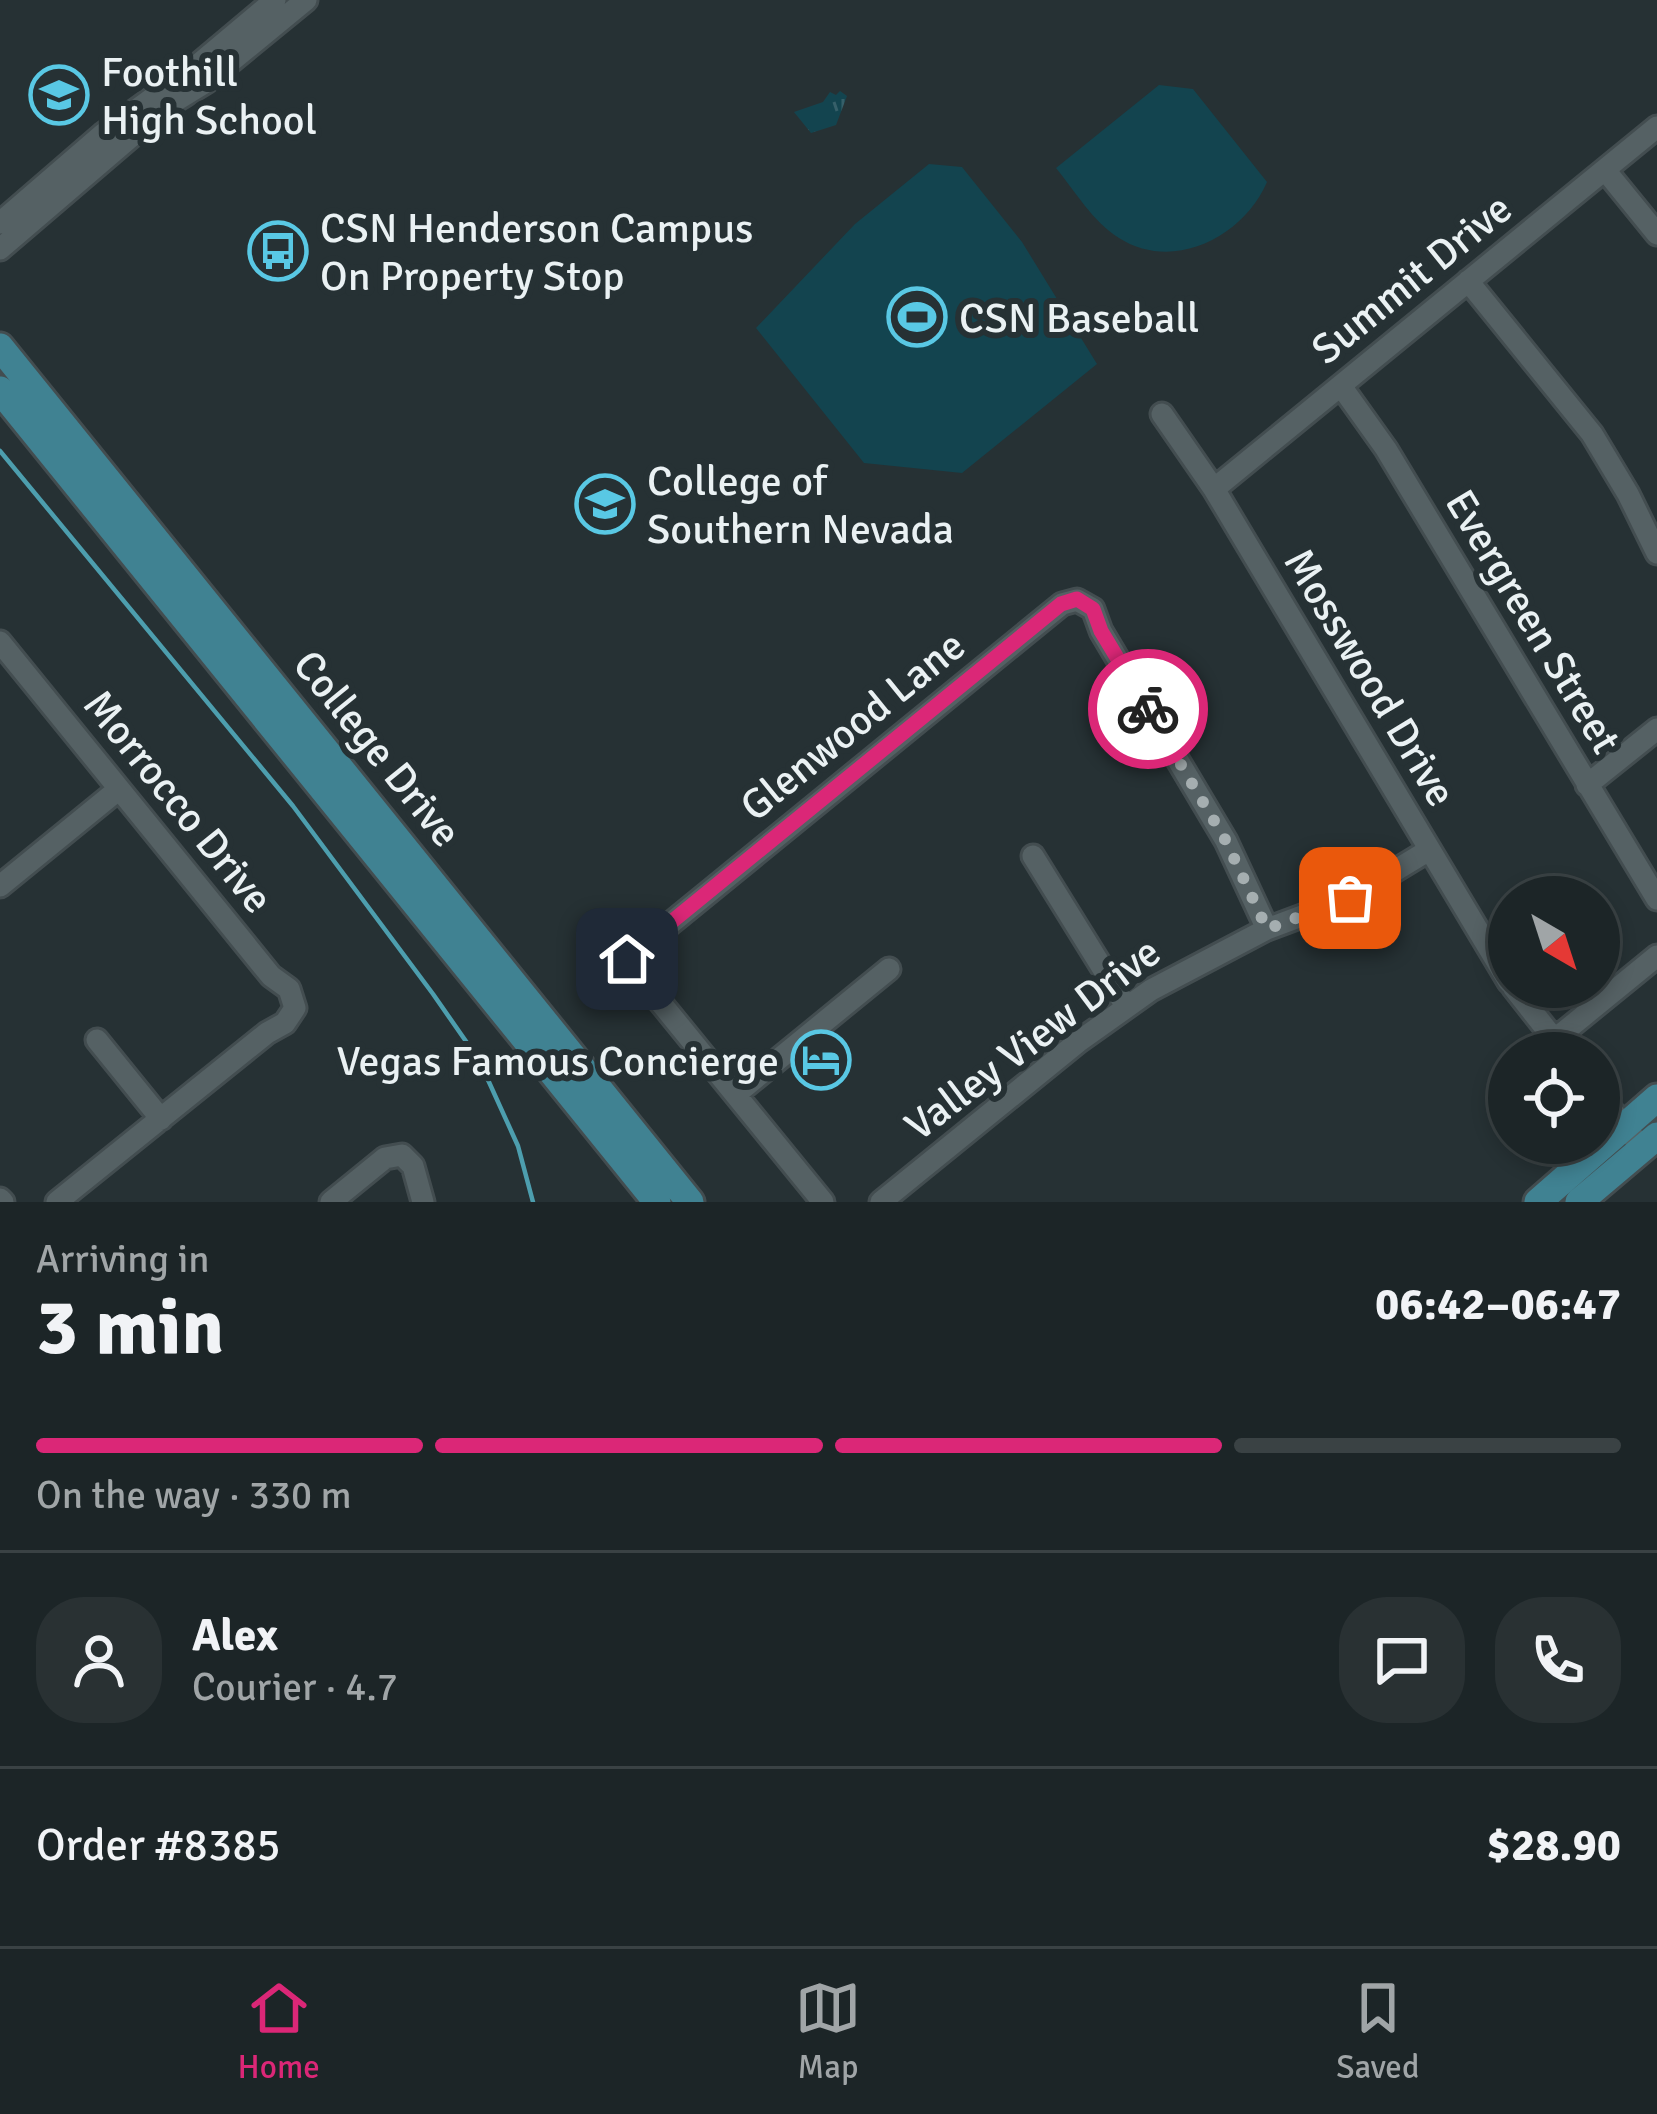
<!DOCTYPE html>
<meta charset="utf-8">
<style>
:root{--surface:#1c2527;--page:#293133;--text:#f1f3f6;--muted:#a0a5a7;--line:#3a4244;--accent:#db2777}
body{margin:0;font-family:Signika,sans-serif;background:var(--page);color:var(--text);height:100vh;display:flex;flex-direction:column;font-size:45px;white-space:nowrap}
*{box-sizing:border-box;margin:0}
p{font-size:39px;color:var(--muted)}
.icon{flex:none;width:66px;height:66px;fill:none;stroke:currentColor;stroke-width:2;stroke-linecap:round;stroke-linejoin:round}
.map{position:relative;height:1202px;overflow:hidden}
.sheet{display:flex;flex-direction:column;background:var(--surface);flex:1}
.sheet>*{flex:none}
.needle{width:78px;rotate:141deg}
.fabs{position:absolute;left:1488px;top:876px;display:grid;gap:24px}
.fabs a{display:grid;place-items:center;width:132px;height:132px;border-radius:50%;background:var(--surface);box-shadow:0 6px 18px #0003,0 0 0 3px var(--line);font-size:60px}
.pin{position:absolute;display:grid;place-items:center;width:102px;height:102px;color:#fff;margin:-51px;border-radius:24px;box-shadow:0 6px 18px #0006}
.courier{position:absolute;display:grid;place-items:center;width:120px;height:120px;margin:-60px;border:9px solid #db2777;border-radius:50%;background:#fff;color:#222;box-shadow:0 3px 15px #0007}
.head em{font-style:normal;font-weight:800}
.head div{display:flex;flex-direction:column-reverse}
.head{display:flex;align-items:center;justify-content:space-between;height:204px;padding:0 36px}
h1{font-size:78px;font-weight:800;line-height:90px}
.bar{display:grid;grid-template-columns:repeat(4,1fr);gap:18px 12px;align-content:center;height:144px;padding:0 36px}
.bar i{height:15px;border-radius:9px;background:var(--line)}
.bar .on{background:var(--accent)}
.bar p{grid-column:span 4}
.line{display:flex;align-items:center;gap:30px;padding:0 36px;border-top:3px solid var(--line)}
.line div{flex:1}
.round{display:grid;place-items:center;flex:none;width:126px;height:126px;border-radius:48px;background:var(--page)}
.menu{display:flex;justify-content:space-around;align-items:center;height:168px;border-top:3px solid var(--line);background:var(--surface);font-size:33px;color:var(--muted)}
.menu a{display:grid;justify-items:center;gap:6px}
.menu .on{color:var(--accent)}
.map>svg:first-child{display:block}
.grass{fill:url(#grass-tufts)}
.garden{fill:#13444f}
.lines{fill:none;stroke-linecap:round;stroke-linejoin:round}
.stream{stroke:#4d9eae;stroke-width:4.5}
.minor-casing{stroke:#434d50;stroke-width:27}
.major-casing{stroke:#434d50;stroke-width:33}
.minor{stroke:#556164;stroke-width:21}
.major{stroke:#408292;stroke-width:27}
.done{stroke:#a5aeb0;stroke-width:12;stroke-dasharray:0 21.6}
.route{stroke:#db2777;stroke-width:15}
.labels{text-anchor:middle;stroke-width:12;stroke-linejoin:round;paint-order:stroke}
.poi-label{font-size:42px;fill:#eaf1f3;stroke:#263134;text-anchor:start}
.street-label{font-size:42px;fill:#eaf1f3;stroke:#263134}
</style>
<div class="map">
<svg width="1657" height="1202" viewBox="0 0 1657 1202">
<defs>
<pattern id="grass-tufts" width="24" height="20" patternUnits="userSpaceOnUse" patternTransform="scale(3)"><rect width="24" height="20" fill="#13444f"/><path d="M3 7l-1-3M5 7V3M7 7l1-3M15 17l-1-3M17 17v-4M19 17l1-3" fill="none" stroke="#365f69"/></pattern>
</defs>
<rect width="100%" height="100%" fill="#263134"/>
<path class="grass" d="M 830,92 L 836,95 L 840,91 L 847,96 L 836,125 L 811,133 L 794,112 L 823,102 Z"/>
<path class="garden" d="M 1159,85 L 1193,89 L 1267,182 C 1244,236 1174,273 1119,238 C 1093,222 1075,191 1056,168 Z
M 929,164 L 962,167 L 1022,242 L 1097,364 L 962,473 L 864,463 L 756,328 L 855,224 Z"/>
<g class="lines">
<path class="stream" d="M 0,451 L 293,806 L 433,994 L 479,1060 L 518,1146 L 533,1202"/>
<defs>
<path id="minor" d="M 1605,170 L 1657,234
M 0,223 L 103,134 L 194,68 L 275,0
M 0,249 L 167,106 L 206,82 L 306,0
M 1468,281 L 1592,434 L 1628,494 L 1657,553
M 1341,386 L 1386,449 L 1657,899
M 1162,414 L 1214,489 L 1509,982
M 1214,489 L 1657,127
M 0,642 L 271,976 L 289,989 L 295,1008 L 285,1023 L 267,1033 L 57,1202
M 1587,785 L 1657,729
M 1033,856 L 1126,1006
M 0,886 L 119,789
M 1513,987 L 1565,1053
M 97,1040 L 161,1119
M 1554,1040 L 1657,956
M 736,1094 L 889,969
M 1599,1095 L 1634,1138
M 0,1199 L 3,1202
M 331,1202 L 385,1158 L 402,1155 L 413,1166 L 423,1202
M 823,1202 L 647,986 L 632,974 L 627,959 L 635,945 L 654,937 L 1062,604 L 1077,600 L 1093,609 L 1101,631 L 1226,841 L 1267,929
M 881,1202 L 1078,1042 L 1151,990 L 1267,929 L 1350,898 L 1429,850"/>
<path id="major" d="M 0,347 L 690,1202
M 0,390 L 657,1202
M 1538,1202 L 1657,1098
M 1579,1202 L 1657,1136"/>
</defs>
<use href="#minor" class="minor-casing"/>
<use href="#major" class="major-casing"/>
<use href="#minor" class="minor"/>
<use href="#major" class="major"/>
</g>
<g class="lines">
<path class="done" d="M 1148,709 L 1226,841 L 1267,929 L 1350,898"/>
<path class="route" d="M 627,959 L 635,945 L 653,937 L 1061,604 L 1077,599 L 1093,609 L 1101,631 L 1148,709"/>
</g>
<defs>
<symbol id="school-ring" viewBox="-11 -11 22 22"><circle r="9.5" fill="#263134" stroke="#59c8e4" stroke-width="1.5"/><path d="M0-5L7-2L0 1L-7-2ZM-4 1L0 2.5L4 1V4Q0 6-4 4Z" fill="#59c8e4"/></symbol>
<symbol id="bus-ring" viewBox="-11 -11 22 22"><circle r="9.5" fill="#263134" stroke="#59c8e4" stroke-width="1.5"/><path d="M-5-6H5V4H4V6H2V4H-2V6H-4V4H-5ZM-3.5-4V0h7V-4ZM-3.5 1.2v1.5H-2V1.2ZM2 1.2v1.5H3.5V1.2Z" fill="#59c8e4"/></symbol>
<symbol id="stadium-ring" viewBox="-11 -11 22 22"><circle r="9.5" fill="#263134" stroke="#59c8e4" stroke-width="1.5"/><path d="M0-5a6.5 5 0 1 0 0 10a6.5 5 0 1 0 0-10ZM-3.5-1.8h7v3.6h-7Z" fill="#59c8e4"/></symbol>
<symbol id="university-ring" viewBox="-11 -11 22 22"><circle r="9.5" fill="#263134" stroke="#59c8e4" stroke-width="1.5"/><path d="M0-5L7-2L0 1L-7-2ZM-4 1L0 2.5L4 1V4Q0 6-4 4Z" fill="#59c8e4"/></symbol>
<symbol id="hotel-ring" viewBox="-11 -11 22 22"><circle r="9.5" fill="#263134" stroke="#59c8e4" stroke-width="1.5"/><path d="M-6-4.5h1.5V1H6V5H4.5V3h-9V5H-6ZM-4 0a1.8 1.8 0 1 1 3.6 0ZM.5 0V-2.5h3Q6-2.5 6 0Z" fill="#59c8e4"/></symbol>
</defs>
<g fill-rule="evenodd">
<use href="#school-ring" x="26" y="62" width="66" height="66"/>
<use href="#bus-ring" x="245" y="218" width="66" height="66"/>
<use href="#stadium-ring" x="884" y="284" width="66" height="66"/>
<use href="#university-ring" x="572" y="471" width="66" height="66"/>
<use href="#hotel-ring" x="788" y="1027" width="66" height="66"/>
</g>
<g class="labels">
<g class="poi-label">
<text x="101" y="86">Foothill<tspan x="101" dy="48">High School</tspan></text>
<text x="320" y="242">CSN Henderson Campus<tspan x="320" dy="48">On Property Stop</tspan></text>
<text x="959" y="332">CSN Baseball</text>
<text x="647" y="495">College of<tspan x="647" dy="48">Southern Nevada</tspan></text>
<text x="779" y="1075" text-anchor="end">Vegas Famous Concierge</text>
</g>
<g class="street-label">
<text transform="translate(1411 278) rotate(-39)" y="15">Summit Drive</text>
<text transform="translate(1534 621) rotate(59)" y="15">Evergreen Street</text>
<text transform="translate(1371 677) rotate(59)" y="15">Mosswood Drive</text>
<text transform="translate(852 725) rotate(-39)" y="15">Glenwood Lane</text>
<text transform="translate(378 748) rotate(51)" y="15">College Drive</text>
<text transform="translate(179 801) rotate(51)" y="15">Morrocco Drive</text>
<text transform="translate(1032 1038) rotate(-37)" y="15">Valley View Drive</text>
</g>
</g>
</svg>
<div class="fabs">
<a><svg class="needle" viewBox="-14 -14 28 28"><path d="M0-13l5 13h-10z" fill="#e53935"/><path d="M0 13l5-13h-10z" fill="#a0a5a7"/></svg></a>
<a><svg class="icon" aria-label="locate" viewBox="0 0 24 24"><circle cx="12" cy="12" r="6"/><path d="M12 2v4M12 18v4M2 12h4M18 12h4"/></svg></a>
</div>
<div class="pin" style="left:1350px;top:898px;background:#ea580c"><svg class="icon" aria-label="bag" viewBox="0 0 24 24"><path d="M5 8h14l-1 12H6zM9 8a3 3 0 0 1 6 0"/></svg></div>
<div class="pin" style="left:627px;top:959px;background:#1f2937"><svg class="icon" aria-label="home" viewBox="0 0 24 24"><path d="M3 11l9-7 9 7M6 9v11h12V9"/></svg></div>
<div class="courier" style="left:1148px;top:709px"><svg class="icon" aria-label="bike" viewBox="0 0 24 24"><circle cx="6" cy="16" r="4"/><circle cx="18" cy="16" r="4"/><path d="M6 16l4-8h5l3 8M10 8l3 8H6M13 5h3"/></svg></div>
</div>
<section class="sheet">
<div class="head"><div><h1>3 min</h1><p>Arriving in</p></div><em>06:42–06:47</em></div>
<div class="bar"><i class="on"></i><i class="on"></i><i class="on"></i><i></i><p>On the way · 330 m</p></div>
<div class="line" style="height:216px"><a class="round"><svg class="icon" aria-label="person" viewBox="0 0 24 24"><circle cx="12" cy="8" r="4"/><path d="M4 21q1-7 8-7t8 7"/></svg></a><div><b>Alex</b><p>Courier · 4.7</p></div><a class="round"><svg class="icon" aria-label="chat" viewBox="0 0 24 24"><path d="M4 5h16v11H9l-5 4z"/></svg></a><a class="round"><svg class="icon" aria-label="phone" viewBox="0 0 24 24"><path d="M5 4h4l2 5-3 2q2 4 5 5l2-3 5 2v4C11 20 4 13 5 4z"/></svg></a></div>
<div class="line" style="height:156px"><div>Order #8385</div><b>$28.90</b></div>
</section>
<nav class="menu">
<a class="on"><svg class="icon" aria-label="home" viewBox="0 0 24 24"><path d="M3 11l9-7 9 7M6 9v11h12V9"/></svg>Home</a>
<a><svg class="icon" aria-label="map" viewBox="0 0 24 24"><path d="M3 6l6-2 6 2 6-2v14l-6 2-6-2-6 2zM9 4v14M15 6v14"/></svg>Map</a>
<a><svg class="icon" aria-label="saved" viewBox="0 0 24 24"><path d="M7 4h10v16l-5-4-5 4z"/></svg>Saved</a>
</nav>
